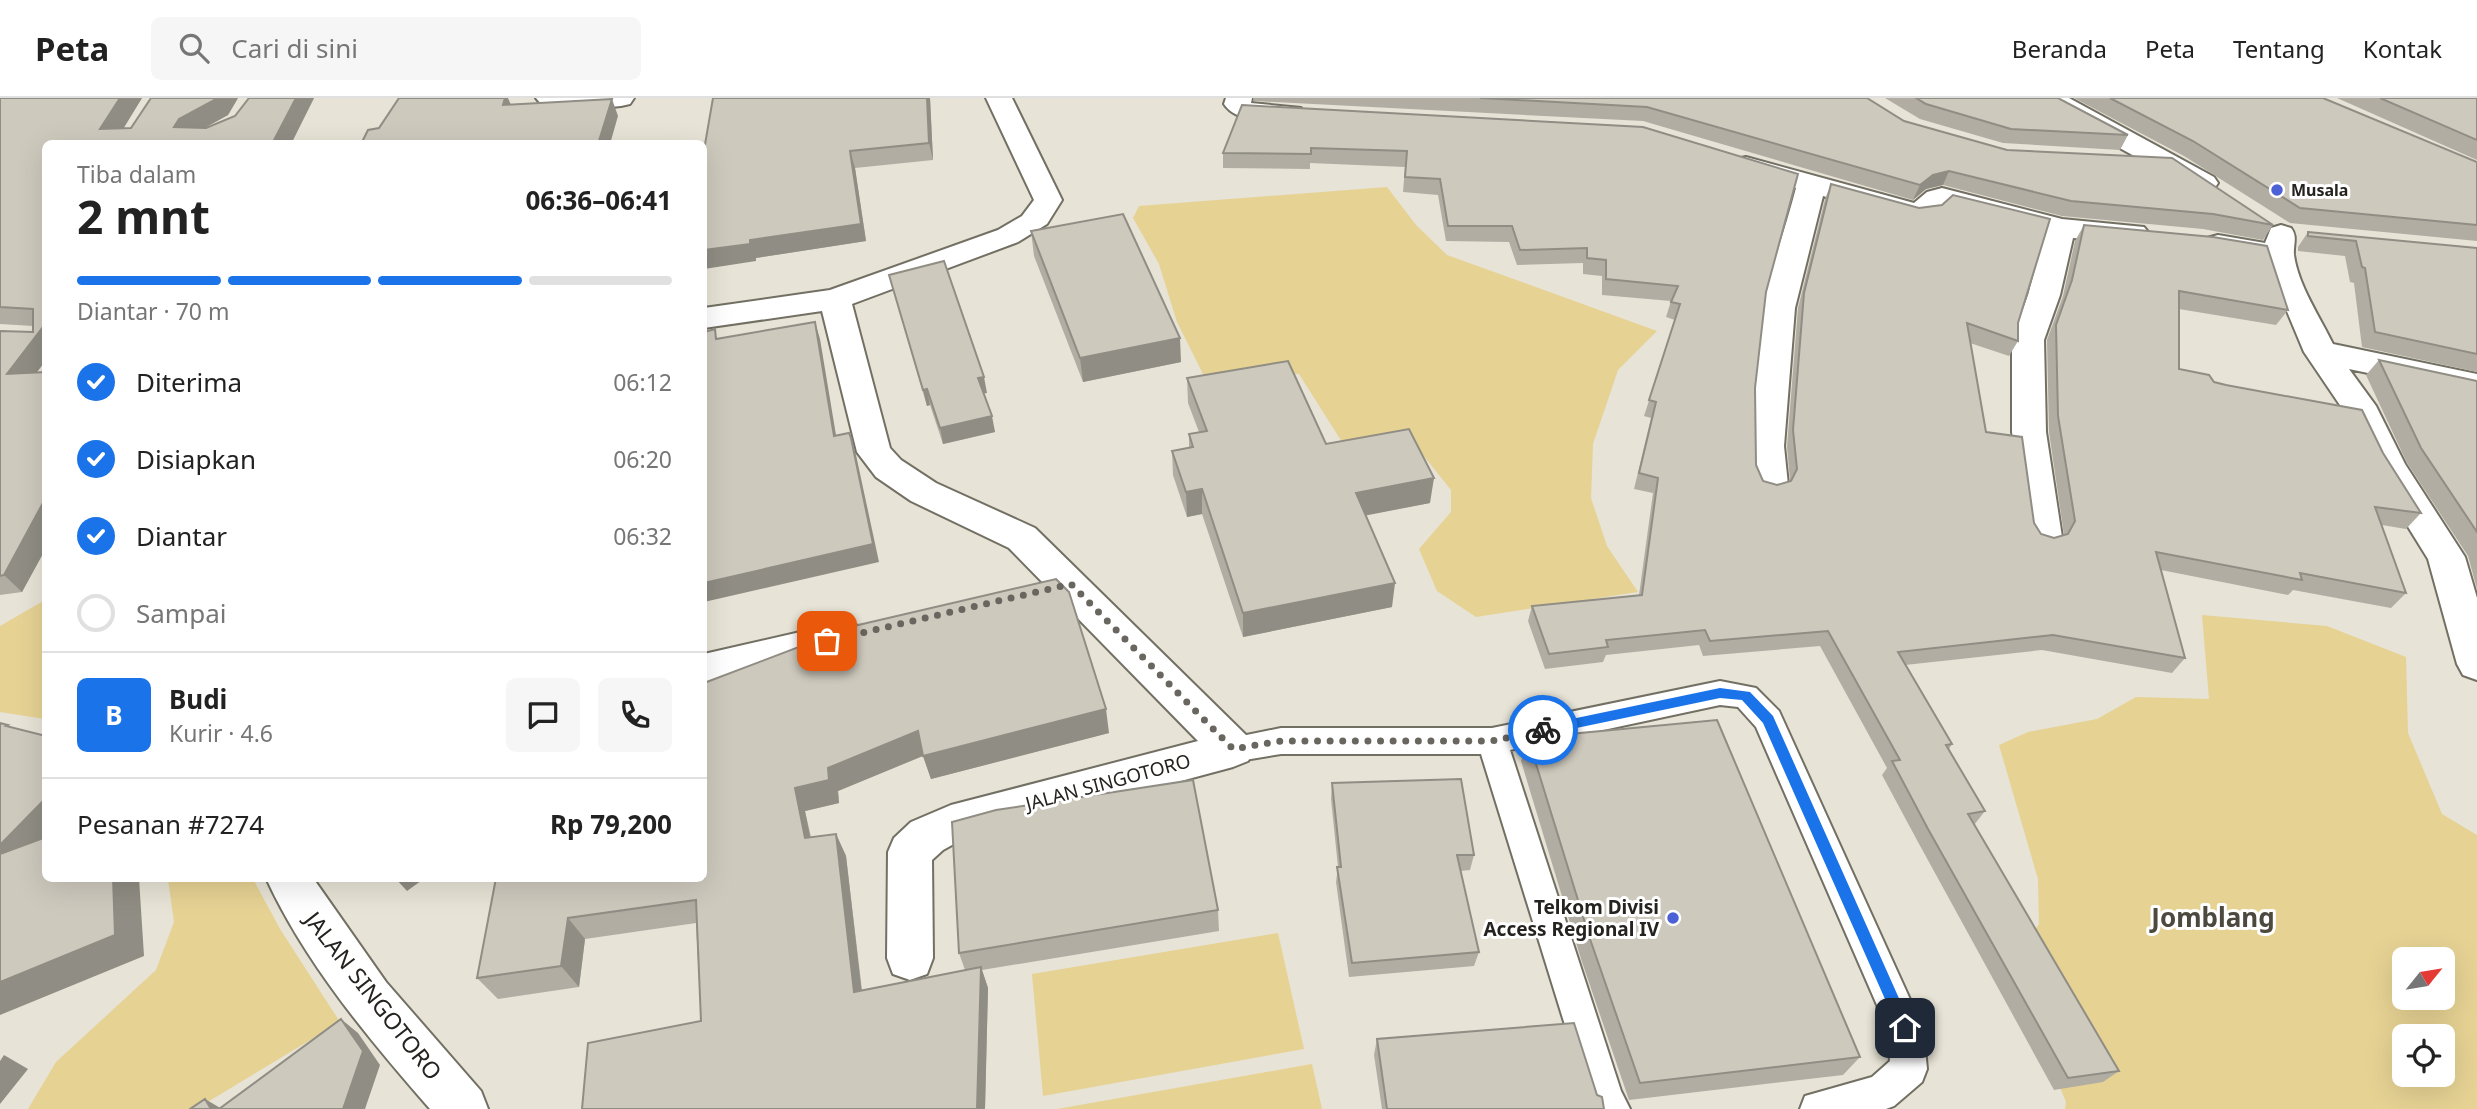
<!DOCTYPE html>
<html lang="id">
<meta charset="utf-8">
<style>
:root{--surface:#fff;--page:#f6f6f6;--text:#222;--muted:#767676;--line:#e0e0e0;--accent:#1a73e8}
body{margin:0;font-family:"Noto Sans",sans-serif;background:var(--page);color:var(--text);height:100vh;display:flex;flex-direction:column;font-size:26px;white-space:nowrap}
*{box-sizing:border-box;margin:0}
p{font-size:23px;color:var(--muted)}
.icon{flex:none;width:38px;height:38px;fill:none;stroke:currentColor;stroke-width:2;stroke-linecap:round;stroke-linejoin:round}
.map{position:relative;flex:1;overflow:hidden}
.panel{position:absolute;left:42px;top:42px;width:665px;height:742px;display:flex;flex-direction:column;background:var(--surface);border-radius:10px;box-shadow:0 7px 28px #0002}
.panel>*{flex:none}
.needle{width:46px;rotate:60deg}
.controls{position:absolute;left:2392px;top:849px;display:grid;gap:14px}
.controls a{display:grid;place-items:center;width:63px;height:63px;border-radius:10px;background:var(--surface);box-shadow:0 7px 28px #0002;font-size:35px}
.pin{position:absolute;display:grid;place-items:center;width:60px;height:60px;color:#fff;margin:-30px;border-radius:14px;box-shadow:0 4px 10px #0006}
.courier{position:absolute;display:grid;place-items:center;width:70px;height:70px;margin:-35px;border:5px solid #1a73e8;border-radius:50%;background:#fff;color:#222;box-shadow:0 2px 9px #0007}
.overview em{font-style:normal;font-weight:700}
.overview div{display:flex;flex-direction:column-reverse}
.overview{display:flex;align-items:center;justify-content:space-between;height:119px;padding:0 35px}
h1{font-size:46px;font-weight:700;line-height:52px}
.bar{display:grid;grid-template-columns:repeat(4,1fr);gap:10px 7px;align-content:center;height:84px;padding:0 35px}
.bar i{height:9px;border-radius:5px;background:var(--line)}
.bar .active{background:var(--accent)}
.bar p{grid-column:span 4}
.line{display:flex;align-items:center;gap:18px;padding:0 35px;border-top:2px solid var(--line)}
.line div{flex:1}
.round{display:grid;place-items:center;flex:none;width:74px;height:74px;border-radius:10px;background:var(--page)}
ol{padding:0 35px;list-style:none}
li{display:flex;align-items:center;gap:21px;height:77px}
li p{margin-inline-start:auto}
li .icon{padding:7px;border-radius:50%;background:var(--accent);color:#fff;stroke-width:4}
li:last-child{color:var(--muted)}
li i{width:38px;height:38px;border:4px solid var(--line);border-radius:50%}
header{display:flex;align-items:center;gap:42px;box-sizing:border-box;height:98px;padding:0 35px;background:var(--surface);border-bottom:2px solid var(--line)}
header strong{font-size:33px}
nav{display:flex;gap:38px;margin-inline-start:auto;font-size:24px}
.search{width:490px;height:63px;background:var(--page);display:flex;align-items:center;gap:18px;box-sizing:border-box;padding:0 24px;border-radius:10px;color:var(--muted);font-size:26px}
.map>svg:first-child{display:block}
.green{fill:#e6d293;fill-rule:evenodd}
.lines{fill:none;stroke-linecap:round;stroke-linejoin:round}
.service-casing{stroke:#726f63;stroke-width:4}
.minor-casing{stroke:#726f63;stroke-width:4}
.service{fill:#fff;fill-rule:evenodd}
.minor{fill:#fff;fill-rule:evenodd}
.wall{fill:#b1ada3}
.shaded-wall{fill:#908d84}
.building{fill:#cec9bd;stroke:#908d84;stroke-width:2}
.route{fill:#1a73e8}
.done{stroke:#69665f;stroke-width:7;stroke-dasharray:0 12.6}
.poi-dot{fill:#4d61d6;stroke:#fff;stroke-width:2.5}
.labels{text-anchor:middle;stroke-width:6;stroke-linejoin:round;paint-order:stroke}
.far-poi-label{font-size:16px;font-weight:bold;fill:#25231f;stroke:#fff;text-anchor:start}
.street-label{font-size:19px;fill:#25231f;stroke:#fff}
.poi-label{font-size:19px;font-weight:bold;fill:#25231f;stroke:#fff;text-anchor:end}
.near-street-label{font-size:23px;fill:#25231f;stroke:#fff}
.district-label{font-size:26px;font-weight:bold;fill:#4d493f;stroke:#fff}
</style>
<header>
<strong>Peta</strong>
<div class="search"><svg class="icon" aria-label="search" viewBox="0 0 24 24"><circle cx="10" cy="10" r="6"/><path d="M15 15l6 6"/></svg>Cari di sini</div>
<nav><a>Beranda</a><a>Peta</a><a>Tentang</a><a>Kontak</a></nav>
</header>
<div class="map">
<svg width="2477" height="1011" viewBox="0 0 2477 1011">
<rect width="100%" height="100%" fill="#e7e3d6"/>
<path class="green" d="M 1387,89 L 1416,127 L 1447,157 L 1657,233 L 1618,272 L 1593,346 L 1591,400 L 1607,448 L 1638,494 L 1476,519 L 1437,493 L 1419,451 L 1451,414 L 1451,392 L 1403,332 L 1342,344 L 1299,276 L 1255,275 L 1207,284 L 1177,224 L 1159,166 L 1133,120 L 1139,108 Z
M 45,502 L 45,621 L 0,614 L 0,528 Z
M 2202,517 L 2327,528 L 2406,559 L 2408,635 L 2442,716 L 2477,737 L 2477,1011 L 2065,1011 L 2066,1004 L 2010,867 L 2039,826 L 2038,781 L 1999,647 L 2028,634 L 2097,621 L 2136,599 L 2209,601 ZM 2404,861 L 2443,861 L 2443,900 L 2404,900 ZM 2404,938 L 2443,938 L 2443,976 L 2404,976 Z
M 168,781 L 253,781 L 280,831 L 340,924 L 196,1011 L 28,1011 L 56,964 L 156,872 L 174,824 Z
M 1278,835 L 1304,951 L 1043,998 L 1032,876 Z
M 1312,966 L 1322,1011 L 1057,1011 Z"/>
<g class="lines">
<defs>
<path id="service" d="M 1720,583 L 1756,590 L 1779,613 L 1923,930 L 1927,971 L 1922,984 L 1894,1008 L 1886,1011 L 1800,1011 L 1805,998 L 1872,979 L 1890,963 L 1887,930 L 1756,629 L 1738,609 L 1720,607 L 1510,652 L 1621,993 L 1630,1011 L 1591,1011 L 1481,656 L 1281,656 L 1233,664 L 1222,660 L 1218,651 L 1222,642 L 1281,630 L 1492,630 Z"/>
<path id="minor" d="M 536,0 L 634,0 L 630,6 L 621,8 C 597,10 552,23 536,0 Z
M 986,0 L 1012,0 L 1062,102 L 1047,126 L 1018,144 L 852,206 L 890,350 L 901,362 L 936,385 L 1035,430 L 1248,639 L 1254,651 L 1248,663 L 1233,669 L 961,742 L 943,752 L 932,762 L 933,860 L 927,876 L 910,882 L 893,876 L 887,860 L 888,754 L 894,740 L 911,724 L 951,707 L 1198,643 L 1009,450 L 911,403 L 876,379 L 857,354 L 822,213 L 704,230 L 704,210 L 830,192 L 998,132 L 1022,118 L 1034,102 Z
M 1226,0 L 1252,0 L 1251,5 L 1301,10 L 1305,16 L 1301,22 C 1279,27 1237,26 1224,6 Z
M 2036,0 L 2069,0 L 2214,79 L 2218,85 L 2214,91 L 2204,94 L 2194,91 L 2040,6 Z
M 1746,59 L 1914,105 L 1927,94 L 1942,90 L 2062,121 L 2144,129 L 2149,135 L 2144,141 L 2134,144 L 2073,140 L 2060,197 L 2044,242 L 2046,334 L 2062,439 L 2057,449 L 2044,453 L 2031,449 L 2026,439 L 2012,334 L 2012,242 L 2028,197 L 2045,135 L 1945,109 L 1935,120 L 1913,123 L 1823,98 L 1795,210 L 1784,348 L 1788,387 L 1783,396 L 1770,400 L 1757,396 C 1742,369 1757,244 1763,210 C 1771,169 1786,129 1796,90 L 1736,73 L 1732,67 L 1736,61 Z
M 2281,127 L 2291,130 C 2298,139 2293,146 2294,157 C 2298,187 2320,219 2333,246 L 2477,276 L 2477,298 L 2349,271 L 2376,308 L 2405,366 L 2465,459 L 2477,500 L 2477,582 L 2463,577 L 2457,566 L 2428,461 L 2371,369 L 2348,319 L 2304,254 L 2266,163 L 2207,152 L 2203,146 L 2207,140 L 2218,137 L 2265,145 L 2271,130 Z
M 844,524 L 858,528 L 864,539 L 858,550 L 704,588 L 704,556 Z
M 266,780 L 313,780 L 386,884 L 481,993 L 488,1011 L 430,1011 C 369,941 305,865 266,780 Z"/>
</defs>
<use href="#service" class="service-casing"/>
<use href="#minor" class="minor-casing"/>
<use href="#service" class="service"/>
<use href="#minor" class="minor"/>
</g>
<path class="wall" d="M 0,0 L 142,0 L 123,30 L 131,30 L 151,0 L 238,0 L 228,17 L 204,30 L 206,30 L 235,18 L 249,0 L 314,0 L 291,46 L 46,46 L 46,262 L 37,274 L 46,274 L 46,450 L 22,494 L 0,497 L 0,233 L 33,234 L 33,228 L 0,226 Z
M 713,0 L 930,0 L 933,62 L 855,70 L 866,143 L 756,160 L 756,163 Z
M 1253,0 L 1867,0 L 1904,23 L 2273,127 L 2263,142 L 2203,131 L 2062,118 L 1943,87 L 1926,91 L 1913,102 L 1643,23 L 1254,3 Z
M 1885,0 L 2058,0 L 2128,37 L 2120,52 L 2003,45 L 1920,21 Z
M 2074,0 L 2323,0 L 2477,64 L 2477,143 L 2290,125 L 2184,58 Z
M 2337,0 L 2477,0 L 2477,62 Z
M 1643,29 L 1766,194 L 1755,290 L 1756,367 L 1763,383 L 1777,387 L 1790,383 L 1787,348 L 1798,210 L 1825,101 L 1831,86 L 2018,225 L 2018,243 L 2009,258 L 1970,245 L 1986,334 L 2041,436 L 2054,440 L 2064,437 L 2049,334 L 2047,242 L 2063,198 L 2075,143 L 2084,127 L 2288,212 L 2276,227 L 2179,211 L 2179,271 L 2214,284 L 2383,355 L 2421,415 L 2406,431 L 2382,427 L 2406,495 L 2391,510 L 2293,492 L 2288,497 L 2161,472 L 2185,560 L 2172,575 L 2042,552 L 1905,567 L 1952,646 L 1949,651 L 1985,713 L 1974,727 L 2119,973 L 2103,984 L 2054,992 L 1918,744 L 1882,677 L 1887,670 L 1820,548 L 1703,558 L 1699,547 L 1606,557 L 1603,564 L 1545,571 L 1528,523 L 1532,508 L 1639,497 L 1653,395 L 1634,391 L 1651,320 L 1644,318 L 1675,222 L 1666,219 L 1671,203 L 1602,197 L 1602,178 L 1583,176 L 1583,165 L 1517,167 L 1509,144 L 1446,143 L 1438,97 L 1403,94 L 1405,69 L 1310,65 L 1310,71 L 1223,70 L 1223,55 Z
M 1031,133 L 1181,264 L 1083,284 L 1034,158 Z
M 2308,134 L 2477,150 L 2477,274 L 2362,249 L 2354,185 L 2350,184 L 2345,158 L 2298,153 L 2298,149 Z
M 889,177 L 987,295 L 984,295 L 995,334 L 943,346 L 930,307 L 927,308 Z
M 2379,262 L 2477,283 L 2477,491 L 2468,458 L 2407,365 L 2366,277 Z
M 1187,280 L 1326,346 L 1430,405 L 1365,417 L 1392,509 L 1243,539 L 1202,416 L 1187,419 L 1173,377 L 1172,353 L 1189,350 L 1189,336 L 1199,334 L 1188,305 Z
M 704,585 L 1109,635 L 931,681 L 923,658 L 838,693 L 839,705 L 805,713 L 811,739 L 836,736 L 846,758 L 862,892 L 965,872 L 959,855 L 1218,812 L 1219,833 L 982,872 L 988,890 L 985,1011 L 582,1011 L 701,923 L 696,825 L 585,841 L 579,889 L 498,901 L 477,880 L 496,780 L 704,780 Z
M 1528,640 L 1860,959 L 1843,977 L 1629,1002 L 1581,861 L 1521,663 Z
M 1332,685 L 1474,757 L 1470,772 L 1460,773 L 1479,854 L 1474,868 L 1349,879 L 1336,784 L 1338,769 L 1331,701 Z
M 1377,941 L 1597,997 L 1604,1011 L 1382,1011 L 1374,957 Z"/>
<path class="shaded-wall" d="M 120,0 L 142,0 L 114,46 L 100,31 Z
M 218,0 L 238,0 L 228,17 L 190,38 L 174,29 L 179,21 Z
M 296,0 L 314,0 L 291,46 L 272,46 Z
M 495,0 L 508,0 L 514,14 Z
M 927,0 L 930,0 L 933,62 L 929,45 Z
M 612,1 L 618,18 L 610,46 L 598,46 Z
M 850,53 L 855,70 L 866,143 L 756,160 L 756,163 L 704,171 L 704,152 L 750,142 Z
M 1949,73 L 1943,87 L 1926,91 L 1913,102 L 1920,87 L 1933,77 Z
M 815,224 L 820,241 L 839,355 L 834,338 Z
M 46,225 L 46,262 L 22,294 L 7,276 Z
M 1180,240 L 1181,264 L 1083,284 L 1080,260 Z
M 984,279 L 987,295 L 981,296 L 978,280 Z
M 927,291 L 930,307 L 927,308 L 923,292 Z
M 992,318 L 995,334 L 943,346 L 940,330 Z
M 851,340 L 856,357 L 879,464 L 704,504 L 704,485 Z
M 1434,380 L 1430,405 L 1353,420 L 1356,395 Z
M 1202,391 L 1202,416 L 1187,419 L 1186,394 Z
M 44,403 L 46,404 L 46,450 L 22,494 L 4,477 Z
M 1395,485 L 1392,509 L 1243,539 L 1243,515 Z
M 1106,611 L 1109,635 L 931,681 L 923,658 Z
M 918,633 L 925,657 L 838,693 L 839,705 L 805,713 L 815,763 L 805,740 L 795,690 L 828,670 Z
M 46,700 L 46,737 L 6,779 L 0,774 L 0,747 Z
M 836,736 L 846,758 L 864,914 L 854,894 Z
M 113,780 L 139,780 L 144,858 L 0,917 L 0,884 Z
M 395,780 L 425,780 L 407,793 Z
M 568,820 L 585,841 L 579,889 L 561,868 Z
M 981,869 L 988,890 L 985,1011 L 977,1011 Z
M 341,921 L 358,935 L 380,967 L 365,1011 L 343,1011 Z
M 4,957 L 28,971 L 0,1006 L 0,963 Z
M 205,1001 L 222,1011 L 211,1011 Z"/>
<path class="building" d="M 0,0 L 120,0 L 100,31 L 131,30 L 151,0 L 218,0 L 179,21 L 174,29 L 206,30 L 235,18 L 249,0 L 296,0 L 272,46 L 46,46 L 46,225 L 7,276 L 46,274 L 46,403 L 44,403 L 4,477 L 0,478 L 0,233 L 33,234 L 33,211 L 0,209 Z
M 399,0 L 505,0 L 503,7 L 612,1 L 598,46 L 361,46 L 368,32 L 379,30 Z
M 713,0 L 927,0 L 929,45 L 850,53 L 861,126 L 750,142 L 750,146 L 704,152 L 704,52 Z
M 1480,0 L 1867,0 L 1904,23 L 2007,52 L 2172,60 L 2273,127 L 2213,116 L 2071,103 L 1949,73 L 1933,77 L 1920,87 L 1647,9 Z
M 1916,0 L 2058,0 L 2128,37 L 2011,31 L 1926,6 Z
M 2110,0 L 2323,0 L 2477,64 L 2477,127 L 2300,110 L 2193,43 Z
M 2380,0 L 2477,0 L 2477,42 Z
M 1242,7 L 1643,29 L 1798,76 L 1766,194 L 1755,290 L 1756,367 L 1763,383 L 1777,387 L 1791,383 L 1797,371 L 1793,332 L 1804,195 L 1831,86 L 1919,110 L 1942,107 L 1953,97 L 2050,121 L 2018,225 L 2018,243 L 1967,225 L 1986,334 L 2022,339 L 2034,425 L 2041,436 L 2054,440 L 2068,436 L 2075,423 L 2058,318 L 2056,227 L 2072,182 L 2084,127 L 2213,139 L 2267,148 L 2288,212 L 2179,193 L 2179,271 L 2209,277 L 2214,284 L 2226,287 L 2362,312 L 2383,355 L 2421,415 L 2375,409 L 2406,495 L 2300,475 L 2302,482 L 2156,454 L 2185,560 L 2053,537 L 1898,554 L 1952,646 L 1946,647 L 1985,713 L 1968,716 L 2119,973 L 2068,980 L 1928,731 L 1892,663 L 1900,662 L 1828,533 L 1710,543 L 1705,532 L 1606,542 L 1608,549 L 1549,556 L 1532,508 L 1642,497 L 1658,380 L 1639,375 L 1656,304 L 1649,302 L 1680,206 L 1671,204 L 1678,188 L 1606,181 L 1606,162 L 1587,160 L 1587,150 L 1520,152 L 1512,128 L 1448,128 L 1440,81 L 1405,79 L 1407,53 L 1311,50 L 1311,56 L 1223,55 Z
M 1123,116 L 1180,240 L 1080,260 L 1031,133 Z
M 2308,134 L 2477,150 L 2477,256 L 2375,234 L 2365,170 L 2362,169 L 2356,143 L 2308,138 Z
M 944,163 L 984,279 L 978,280 L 992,318 L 940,330 L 927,291 L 923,292 L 889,177 Z
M 815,224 L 834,338 L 849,335 L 851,340 L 873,446 L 704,485 L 704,234 L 715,231 L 716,241 Z
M 2379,262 L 2477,283 L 2477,434 L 2421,350 Z
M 1288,263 L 1326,346 L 1409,331 L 1434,380 L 1356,395 L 1395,485 L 1243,515 L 1202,391 L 1186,394 L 1172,353 L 1193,349 L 1189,336 L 1207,333 L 1187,280 Z
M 1056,481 L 1069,494 L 1106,611 L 923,658 L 918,633 L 828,670 L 829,682 L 795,690 L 805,740 L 836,736 L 854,894 L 981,869 L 977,1011 L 582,1011 L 588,945 L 701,923 L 696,802 L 568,820 L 561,868 L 477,880 L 496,780 L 704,780 L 704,585 L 854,528 Z
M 1717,622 L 1860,959 L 1640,985 L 1590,841 L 1528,640 Z
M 0,625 L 8,627 L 6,628 L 46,638 L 46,700 L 0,747 Z
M 1461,681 L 1474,757 L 1457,757 L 1479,854 L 1352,865 L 1337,769 L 1341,769 L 1332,685 Z
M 1193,682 L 1218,812 L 959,855 L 952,724 L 996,712 Z
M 46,739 L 46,780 L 113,780 L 115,837 L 0,884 L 0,756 Z
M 341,921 L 363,953 L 343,1011 L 219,1011 Z
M 1574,925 L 1597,997 L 1602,999 L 1604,1011 L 1387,1011 L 1377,941 Z
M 205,1001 L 211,1011 L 190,1011 Z"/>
<path class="route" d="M 1720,590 L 1750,594 L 1773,618 L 1910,925 L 1910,935 L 1900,935 L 1763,625 L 1742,602 L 1720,600 L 1543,637 L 1537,632 L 1543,627 Z"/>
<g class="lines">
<path class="done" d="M 827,543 L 1071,486 L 1233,651 L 1281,643 L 1492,643 L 1543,632"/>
</g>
<g class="poi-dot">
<circle cx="2277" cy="92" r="7"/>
<circle cx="1673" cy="820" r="7"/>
</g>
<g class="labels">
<g class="far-poi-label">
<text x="2291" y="98">Musala</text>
</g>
<g class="street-label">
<text transform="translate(1108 684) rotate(-15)" y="7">JALAN SINGOTORO</text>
</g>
<g class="poi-label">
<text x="1659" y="816">Telkom Divisi<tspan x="1659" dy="22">Access Regional IV</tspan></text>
</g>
<g class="near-street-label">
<text transform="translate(373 898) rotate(52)" y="8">JALAN SINGOTORO</text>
</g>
<g class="district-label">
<text x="2213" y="829">Jomblang</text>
</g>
</g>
</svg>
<div class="controls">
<a><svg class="needle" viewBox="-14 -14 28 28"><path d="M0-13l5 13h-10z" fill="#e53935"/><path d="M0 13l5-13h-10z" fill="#767676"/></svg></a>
<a><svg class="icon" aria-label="locate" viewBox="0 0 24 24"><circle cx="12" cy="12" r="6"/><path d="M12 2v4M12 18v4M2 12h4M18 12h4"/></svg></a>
</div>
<div class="pin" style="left:827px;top:543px;background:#ea580c"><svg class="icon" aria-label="bag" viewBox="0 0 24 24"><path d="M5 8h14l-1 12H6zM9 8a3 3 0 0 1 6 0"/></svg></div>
<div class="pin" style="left:1905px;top:930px;background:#1f2937"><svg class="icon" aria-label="home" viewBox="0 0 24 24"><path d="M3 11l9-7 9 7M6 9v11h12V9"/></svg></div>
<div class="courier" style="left:1543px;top:632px"><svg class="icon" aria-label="bike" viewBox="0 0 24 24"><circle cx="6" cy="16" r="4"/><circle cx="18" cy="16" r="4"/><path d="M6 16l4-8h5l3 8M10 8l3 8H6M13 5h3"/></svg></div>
<section class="panel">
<div class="overview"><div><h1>2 mnt</h1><p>Tiba dalam</p></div><em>06:36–06:41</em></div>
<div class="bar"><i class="active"></i><i class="active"></i><i class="active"></i><i></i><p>Diantar · 70 m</p></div>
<ol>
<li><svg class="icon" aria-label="check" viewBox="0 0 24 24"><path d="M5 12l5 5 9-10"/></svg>Diterima<p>06:12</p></li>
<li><svg class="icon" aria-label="check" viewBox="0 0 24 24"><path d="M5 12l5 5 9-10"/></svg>Disiapkan<p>06:20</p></li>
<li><svg class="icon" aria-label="check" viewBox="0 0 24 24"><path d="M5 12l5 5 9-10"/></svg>Diantar<p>06:32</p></li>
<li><i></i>Sampai</li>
</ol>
<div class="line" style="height:126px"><b class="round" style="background:var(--accent);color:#fff">B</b><div><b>Budi</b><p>Kurir · 4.6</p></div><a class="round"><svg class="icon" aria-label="chat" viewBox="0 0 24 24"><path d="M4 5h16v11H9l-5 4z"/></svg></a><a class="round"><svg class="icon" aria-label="phone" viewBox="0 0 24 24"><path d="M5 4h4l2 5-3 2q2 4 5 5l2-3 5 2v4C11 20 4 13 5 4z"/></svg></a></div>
<div class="line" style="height:91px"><div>Pesanan #7274</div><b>Rp 79,200</b></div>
</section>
</div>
